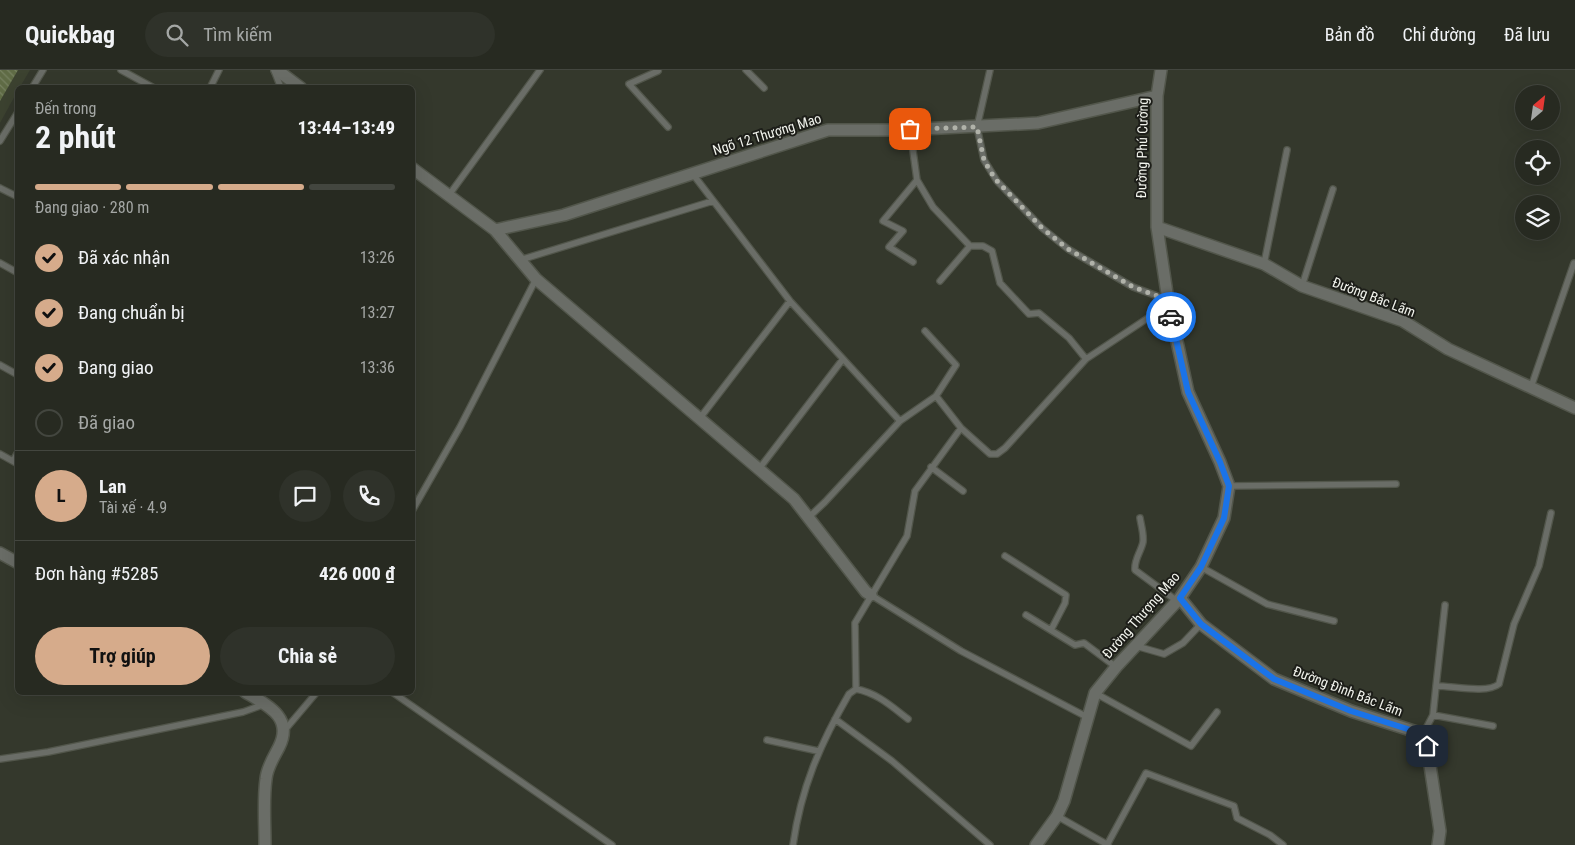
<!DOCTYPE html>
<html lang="vi">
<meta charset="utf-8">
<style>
:root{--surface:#272a21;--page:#2f322a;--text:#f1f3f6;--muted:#a4a7a5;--line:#43463f;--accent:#d6ab8b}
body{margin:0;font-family:"Roboto Condensed",sans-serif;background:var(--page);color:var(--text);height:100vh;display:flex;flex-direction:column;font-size:19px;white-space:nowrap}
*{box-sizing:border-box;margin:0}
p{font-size:16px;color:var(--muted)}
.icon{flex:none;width:28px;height:28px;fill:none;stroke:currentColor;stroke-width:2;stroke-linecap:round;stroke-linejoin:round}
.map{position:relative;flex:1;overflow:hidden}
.panel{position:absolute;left:15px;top:15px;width:400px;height:610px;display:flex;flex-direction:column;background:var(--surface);border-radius:8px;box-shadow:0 5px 20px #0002,0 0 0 1px var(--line)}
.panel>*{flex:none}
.needle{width:32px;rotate:29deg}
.tools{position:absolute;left:1515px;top:15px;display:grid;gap:10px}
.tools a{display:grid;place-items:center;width:45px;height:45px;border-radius:50%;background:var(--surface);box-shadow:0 5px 20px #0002,0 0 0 1px var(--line);font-size:25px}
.pin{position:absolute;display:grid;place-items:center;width:42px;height:42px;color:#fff;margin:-21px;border-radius:10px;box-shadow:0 2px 8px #0006}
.courier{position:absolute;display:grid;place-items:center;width:50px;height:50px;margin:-25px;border:4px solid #1a73e8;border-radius:50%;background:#fff;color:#222;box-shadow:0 1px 6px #0007}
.summary em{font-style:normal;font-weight:700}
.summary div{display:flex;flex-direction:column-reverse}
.summary{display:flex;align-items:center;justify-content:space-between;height:85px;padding:0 20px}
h1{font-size:32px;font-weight:700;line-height:38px}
.bar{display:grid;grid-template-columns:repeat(4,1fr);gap:8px 5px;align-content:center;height:60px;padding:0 20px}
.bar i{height:6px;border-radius:4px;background:var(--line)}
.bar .selected{background:var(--accent)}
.bar p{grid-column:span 4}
.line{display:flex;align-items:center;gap:12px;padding:0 20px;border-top:1px solid var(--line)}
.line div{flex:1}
.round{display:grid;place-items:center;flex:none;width:52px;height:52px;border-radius:26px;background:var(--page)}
ol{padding:0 20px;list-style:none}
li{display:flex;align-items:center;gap:15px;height:55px}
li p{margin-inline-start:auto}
li .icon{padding:5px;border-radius:50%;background:var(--accent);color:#111;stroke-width:4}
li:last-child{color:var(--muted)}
li i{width:28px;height:28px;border:2px solid var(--line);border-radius:50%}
.primary-button{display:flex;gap:10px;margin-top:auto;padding:10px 20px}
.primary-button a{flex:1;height:58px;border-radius:30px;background:var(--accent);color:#111;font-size:20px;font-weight:700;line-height:58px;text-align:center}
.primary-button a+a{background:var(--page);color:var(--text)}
header{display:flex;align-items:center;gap:30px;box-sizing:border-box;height:70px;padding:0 25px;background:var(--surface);border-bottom:1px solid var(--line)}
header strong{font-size:24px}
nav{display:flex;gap:28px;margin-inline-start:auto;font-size:18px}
.search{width:350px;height:45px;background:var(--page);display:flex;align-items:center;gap:12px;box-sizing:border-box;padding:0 18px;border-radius:28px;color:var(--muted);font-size:19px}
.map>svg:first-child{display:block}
.built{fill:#3c4230}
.building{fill:url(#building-back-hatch)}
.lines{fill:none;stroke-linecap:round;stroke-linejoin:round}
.service-casing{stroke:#52564b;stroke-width:8}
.minor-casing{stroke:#52564b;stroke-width:14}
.service{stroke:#6a6d67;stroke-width:5.5}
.minor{stroke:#6a6d67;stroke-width:11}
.done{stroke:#b0b2a9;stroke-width:5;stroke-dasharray:0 9}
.route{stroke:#1a73e8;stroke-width:6}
.labels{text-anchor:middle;stroke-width:4;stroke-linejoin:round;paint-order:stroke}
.street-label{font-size:14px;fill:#f2f4ed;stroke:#1d1e19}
</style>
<header>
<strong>Quickbag</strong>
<div class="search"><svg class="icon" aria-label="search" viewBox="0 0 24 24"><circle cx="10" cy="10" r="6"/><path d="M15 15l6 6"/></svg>Tìm kiếm</div>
<nav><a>Bản đồ</a><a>Chỉ đường</a><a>Đã lưu</a></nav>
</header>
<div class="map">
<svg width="1575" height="775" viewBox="0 0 1575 775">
<defs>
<pattern id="building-back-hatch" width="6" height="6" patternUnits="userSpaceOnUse" patternTransform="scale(1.25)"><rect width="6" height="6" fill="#5f6b45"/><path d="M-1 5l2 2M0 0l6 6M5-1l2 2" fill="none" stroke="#768160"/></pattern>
</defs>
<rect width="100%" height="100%" fill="#34382c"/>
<path class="built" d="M 0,0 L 30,0 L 20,17 L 18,18 L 17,22 L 0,53 Z"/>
<path class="building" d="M 0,0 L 18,0 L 0,31 Z"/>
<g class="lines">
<defs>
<path id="service" d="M 121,0 L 154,18
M 274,0 L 281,18
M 657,0 L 658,1 L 629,14 L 668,57
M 746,0 L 764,18
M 32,18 L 43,0
M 210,18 L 219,0
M 910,59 L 917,110 L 933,137 L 970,176 L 983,176 L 992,181 L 1000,213 L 1029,244 L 1039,243 L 1069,268 L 1086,289
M 0,71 L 18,42
M 692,103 L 790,231 L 900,351
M 0,118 L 18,127
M 449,125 L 540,0
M 520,190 L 713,131
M 913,192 L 889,177 L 903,161 L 883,151 L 917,110
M 0,193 L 18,203
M 1264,194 L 1287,80
M 940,211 L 970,176
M 1302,216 L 1333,119
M 925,261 L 956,295 L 936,326 L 961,358 L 990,384 L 997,384 L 1005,378 L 1086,289 L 1157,242 L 1168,230 L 1133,217 L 1068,179 L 1042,158 L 997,111 L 984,90 L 977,57 L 990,0
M 0,295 L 18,305
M 1531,317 L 1574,193
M 700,348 L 790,231
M 0,384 L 18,394
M 13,391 L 18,382
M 931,397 L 963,421
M 759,399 L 843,289
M 1229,416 L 1396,414
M 412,441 L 460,357 L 536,209
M 808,448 L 825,432 L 900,351 L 936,326
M 1140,448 C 1141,455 1144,464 1143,472 C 1141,482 1134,489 1135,500 L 1177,531
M 1005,486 L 1066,525 L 1065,533 L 1051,560
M 1201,497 L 1267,534 L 1334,551
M 871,525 L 961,581 L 1087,647
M 1026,545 L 1075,575 L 1084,573 L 1116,597
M 1136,576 L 1164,584 L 1183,573 L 1201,554
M 1436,616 L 1445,535
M 856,619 L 855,553 L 907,466 L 915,421 L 961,358
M 392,622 L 612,775
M 1095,623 L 1191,676 L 1217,642
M 1433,645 L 1436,616 C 1453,616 1487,624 1499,614 L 1514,554 L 1539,496 L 1551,443
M 835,649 L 892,691 L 990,775
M 284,661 L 317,622
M 1423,664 L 1433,645 L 1493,656
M 767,670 L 818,681
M 0,689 L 48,682 L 243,642 L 265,634
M 1057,746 L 1108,775
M 793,775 C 801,718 820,674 849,624 L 856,619 C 877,623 891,636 908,649
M 1107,775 L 1146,703 L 1234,736 L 1237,748 L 1270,765 L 1283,775"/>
<path id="minor" d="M 277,0 L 301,18
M 412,98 L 495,160 L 564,145 L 828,60 L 903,60 L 1038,53 L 1157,26
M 1157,157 L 1264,194 L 1302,216 L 1403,251 L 1448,279 L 1575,338
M 495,160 L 536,209 L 794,429 L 866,522 L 871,525
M 0,483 L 18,493
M 1180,528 L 1201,554 L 1274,609 L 1351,641 L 1423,664 L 1427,676 L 1440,761 L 1438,775
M 245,622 C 267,635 294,647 279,677 C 274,687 267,697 266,709 C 263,730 265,753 265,775
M 1036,775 L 1057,746 L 1064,731 L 1095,623 L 1116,597 L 1180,528 L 1201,497 L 1224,448 L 1229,416 L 1220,392 L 1188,322 L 1168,230 L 1157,157 L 1157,26 L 1161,0"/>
</defs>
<use href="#service" class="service-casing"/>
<use href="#minor" class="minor-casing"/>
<use href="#service" class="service"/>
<use href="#minor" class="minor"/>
</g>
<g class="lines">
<path class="done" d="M 910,59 L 977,57 L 984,90 L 990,101 L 997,111 L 1042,158 L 1068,179 L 1133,217 L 1168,230 L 1171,247"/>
<path class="route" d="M 1171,247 L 1188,322 L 1220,392 L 1229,416 L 1224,448 L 1201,497 L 1180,528 L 1201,554 L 1274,609 L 1351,641 L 1423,664 L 1427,676"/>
</g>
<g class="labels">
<g class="street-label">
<text transform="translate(767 64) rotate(-17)" y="5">Ngõ 12 Thượng Mao</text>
<text transform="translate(1142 78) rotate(-89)" y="5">Đường Phú Cường</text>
<text transform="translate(1374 227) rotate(21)" y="5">Đường Bắc Lãm</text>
<text transform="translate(1141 545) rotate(-49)" y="5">Đường Thượng Mao</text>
<text transform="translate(1348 621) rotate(21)" y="5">Đường Đình Bắc Lãm</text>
</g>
</g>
</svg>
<div class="tools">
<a><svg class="needle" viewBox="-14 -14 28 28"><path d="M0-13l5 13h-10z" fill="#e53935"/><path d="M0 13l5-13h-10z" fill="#a4a7a5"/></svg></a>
<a><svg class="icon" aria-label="locate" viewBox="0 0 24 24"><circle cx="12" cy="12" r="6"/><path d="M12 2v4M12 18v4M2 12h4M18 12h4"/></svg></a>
<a><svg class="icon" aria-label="layers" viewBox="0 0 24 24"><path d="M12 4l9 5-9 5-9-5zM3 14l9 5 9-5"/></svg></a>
</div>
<div class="pin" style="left:910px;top:59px;background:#ea580c"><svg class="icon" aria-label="bag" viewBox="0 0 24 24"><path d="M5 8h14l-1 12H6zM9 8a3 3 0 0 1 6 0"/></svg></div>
<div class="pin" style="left:1427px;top:676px;background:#1f2937"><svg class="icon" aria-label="home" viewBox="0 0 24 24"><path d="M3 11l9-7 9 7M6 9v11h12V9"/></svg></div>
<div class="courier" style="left:1171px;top:247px"><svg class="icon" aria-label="car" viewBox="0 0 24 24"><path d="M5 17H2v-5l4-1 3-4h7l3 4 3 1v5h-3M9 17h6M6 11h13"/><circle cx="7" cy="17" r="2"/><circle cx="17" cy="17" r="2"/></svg></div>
<section class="panel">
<div class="summary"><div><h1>2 phút</h1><p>Đến trong</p></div><em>13:44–13:49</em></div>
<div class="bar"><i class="selected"></i><i class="selected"></i><i class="selected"></i><i></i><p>Đang giao · 280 m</p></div>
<ol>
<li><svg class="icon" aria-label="check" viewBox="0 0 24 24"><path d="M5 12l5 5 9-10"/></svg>Đã xác nhận<p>13:26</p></li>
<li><svg class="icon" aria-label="check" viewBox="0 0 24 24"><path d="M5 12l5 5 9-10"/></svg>Đang chuẩn bị<p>13:27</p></li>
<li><svg class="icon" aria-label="check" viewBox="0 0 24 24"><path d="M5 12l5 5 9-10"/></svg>Đang giao<p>13:36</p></li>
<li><i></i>Đã giao</li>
</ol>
<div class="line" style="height:90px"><b class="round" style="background:var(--accent);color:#111">L</b><div><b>Lan</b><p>Tài xế · 4.9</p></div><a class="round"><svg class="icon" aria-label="chat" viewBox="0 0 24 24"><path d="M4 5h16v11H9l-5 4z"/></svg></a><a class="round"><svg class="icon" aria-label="phone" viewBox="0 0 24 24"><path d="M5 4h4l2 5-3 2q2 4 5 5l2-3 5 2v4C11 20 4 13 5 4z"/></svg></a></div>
<div class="line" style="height:65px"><div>Đơn hàng #5285</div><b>426 000 ₫</b></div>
<div class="primary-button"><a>Trợ giúp</a><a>Chia sẻ</a></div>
</section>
</div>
